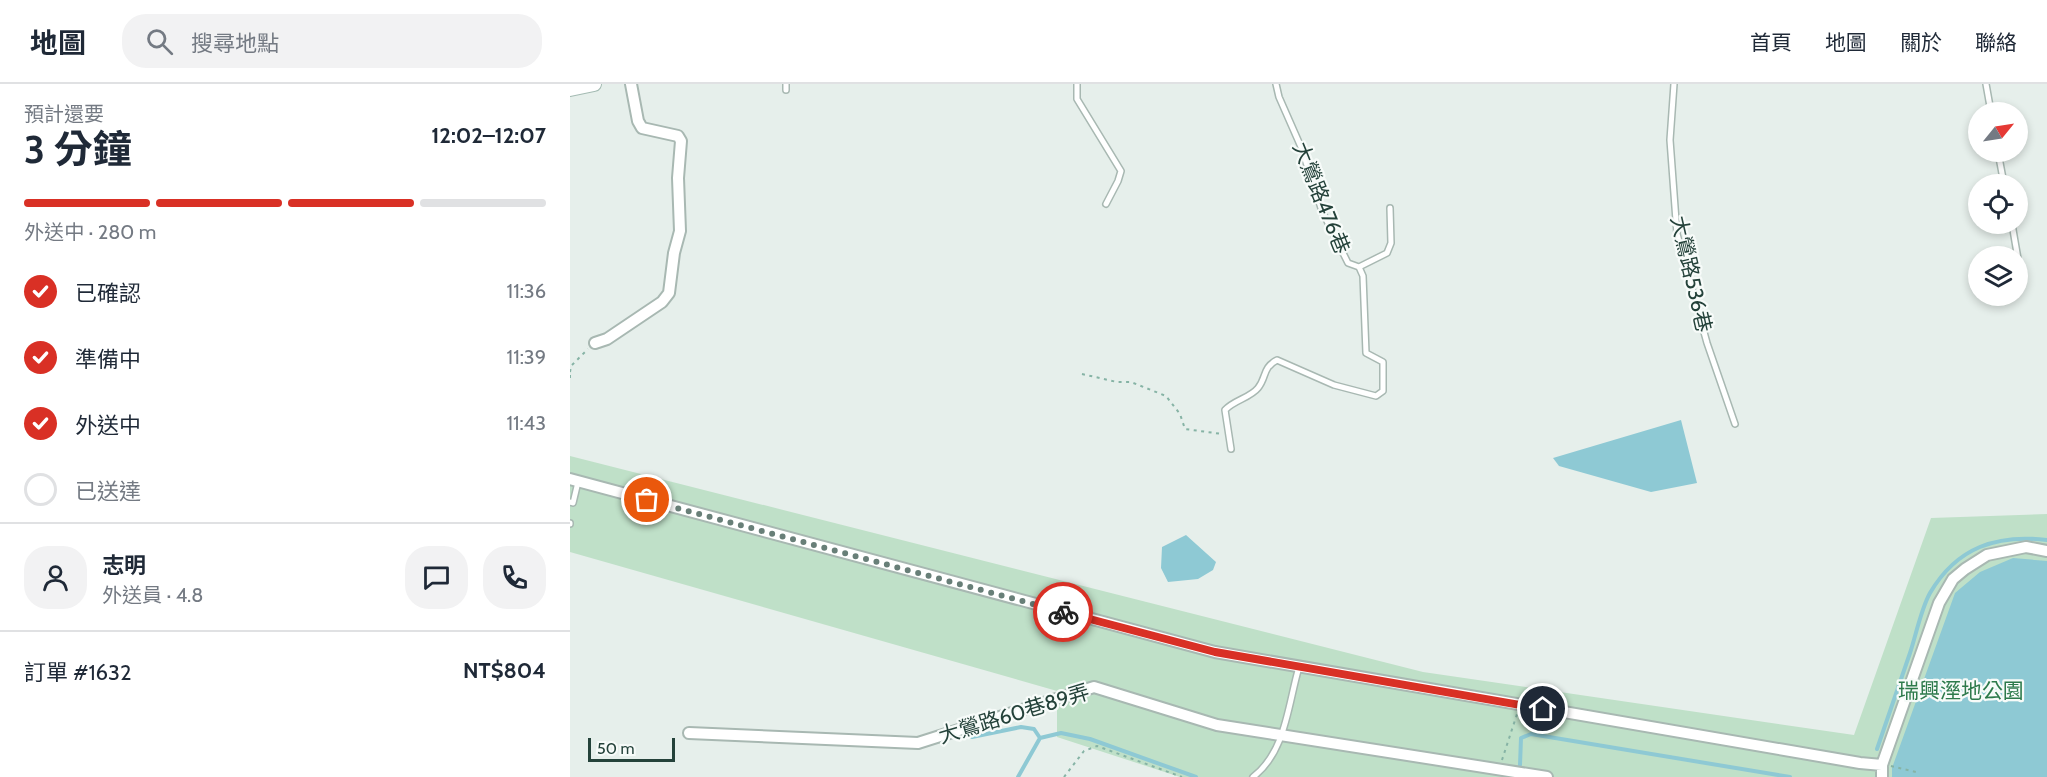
<!DOCTYPE html>
<html lang="zh-TW">
<meta charset="utf-8">
<style>
:root{--surface:#fff;--page:#f2f2f3;--text:#1f2937;--muted:#747a83;--line:#e0e1e3;--accent:#d93025}
body{margin:0;font-family:Cabin,"Noto Sans TC",sans-serif;background:var(--page);color:var(--text);height:100vh;display:flex;flex-direction:column;font-size:22px;white-space:nowrap}
*{box-sizing:border-box;margin:0}
p{font-size:20px;color:var(--muted)}
.icon{flex:none;width:33px;height:33px;fill:none;stroke:currentColor;stroke-width:2;stroke-linecap:round;stroke-linejoin:round}
.map{position:relative;flex:1;overflow:hidden}
.drawer{display:flex;flex-direction:column;background:var(--surface);width:570px}
.drawer>*{flex:none}
.needle{width:39px;rotate:60deg}
.fabs{position:absolute;left:1398px;top:18px;display:grid;gap:12px}
.fabs a{display:grid;place-items:center;width:60px;height:60px;border-radius:50%;background:var(--surface);box-shadow:0 3px 9px #0003;font-size:30px}
.scale{position:absolute;left:18px;bottom:15px;width:87px;box-sizing:border-box;padding-left:6px;border:3px solid #24423a;border-top:0;font-size:16px;line-height:21px;white-space:nowrap;color:#24423a;-webkit-text-stroke:4px #f7fbf9;paint-order:stroke}
.pin{position:absolute;display:grid;place-items:center;width:51px;height:51px;color:#fff;margin:-26px;border:3px solid #fff;border-radius:50%;box-shadow:0 2px 6px #0007}
.courier{position:absolute;display:grid;place-items:center;width:60px;height:60px;margin:-30px;border:4px solid #d93025;border-radius:50%;background:#fff;color:#222;box-shadow:0 2px 8px #0007}
.head em{font-style:normal;font-weight:700}
.head div{display:flex;flex-direction:column-reverse}
.head{display:flex;align-items:center;justify-content:space-between;height:102px;padding:0 24px}
h1{font-size:39px;font-weight:700;line-height:45px}
.bar{display:grid;grid-template-columns:repeat(4,1fr);gap:9px 6px;align-content:center;height:72px;padding:0 24px}
.bar i{height:8px;border-radius:4px;background:var(--line)}
.bar .on{background:var(--accent)}
.bar p{grid-column:span 4}
.line{display:flex;align-items:center;gap:15px;padding:0 24px;border-top:2px solid var(--line)}
.line div{flex:1}
.round{display:grid;place-items:center;flex:none;width:63px;height:63px;border-radius:24px;background:var(--page)}
ol{padding:0 24px;list-style:none}
li{display:flex;align-items:center;gap:18px;height:66px}
li p{margin-inline-start:auto}
li .icon{padding:6px;border-radius:50%;background:var(--accent);color:#fff;stroke-width:4}
li:last-child{color:var(--muted)}
li i{width:33px;height:33px;border:3px solid var(--line);border-radius:50%}
header{display:flex;align-items:center;gap:36px;box-sizing:border-box;height:84px;padding:0 30px;background:var(--surface);border-bottom:2px solid var(--line)}
header strong{font-size:28px}
nav{display:flex;gap:33px;margin-inline-start:auto;font-size:21px}
.search{width:420px;height:54px;background:var(--page);display:flex;align-items:center;gap:15px;box-sizing:border-box;padding:0 21px;border-radius:24px;color:var(--muted);font-size:22px}
main{display:flex;flex:1;min-height:0}
.map>svg:first-child{display:block}
.green{fill:#bfe0c8}
.water{fill:#8ec9d4}
.lines{fill:none;stroke-linecap:round;stroke-linejoin:round}
.stream{stroke:#8ec9d4;stroke-width:4}
.lane-casing{stroke:#a8b8b2;stroke-width:8}
.street-casing{stroke:#a8b8b2;stroke-width:14}
.secondary-casing{stroke:#a4bbb3;stroke-width:16}
.path{stroke:#86b3a5;stroke-width:2;stroke-dasharray:3 4.5;stroke-linecap:butt}
.lane{stroke:#fff;stroke-width:5}
.street{stroke:#fff;stroke-width:10}
.secondary{stroke:#fff;stroke-width:14}
.done{stroke:#687f78;stroke-width:6;stroke-dasharray:0 10.8}
.route{stroke:#d93025;stroke-width:8}
.labels{text-anchor:middle;stroke-width:4.5;stroke-linejoin:round;paint-order:stroke}
.street-label{font-size:21px;fill:#24423a;stroke:#f7fbf9}
.park-label{font-size:21px;fill:#2d7a4b;stroke:#f7fbf9}
</style>
<header>
<strong>地圖</strong>
<div class="search"><svg class="icon" aria-label="search" viewBox="0 0 24 24"><circle cx="10" cy="10" r="6"/><path d="M15 15l6 6"/></svg>搜尋地點</div>
<nav><a>首頁</a><a>地圖</a><a>關於</a><a>聯絡</a></nav>
</header>
<main>
<section class="drawer">
<div class="head"><div><h1>3 分鐘</h1><p>預計還要</p></div><em>12:02–12:07</em></div>
<div class="bar"><i class="on"></i><i class="on"></i><i class="on"></i><i></i><p>外送中 · 280 m</p></div>
<ol>
<li><svg class="icon" aria-label="check" viewBox="0 0 24 24"><path d="M5 12l5 5 9-10"/></svg>已確認<p>11:36</p></li>
<li><svg class="icon" aria-label="check" viewBox="0 0 24 24"><path d="M5 12l5 5 9-10"/></svg>準備中<p>11:39</p></li>
<li><svg class="icon" aria-label="check" viewBox="0 0 24 24"><path d="M5 12l5 5 9-10"/></svg>外送中<p>11:43</p></li>
<li><i></i>已送達</li>
</ol>
<div class="line" style="height:108px"><a class="round"><svg class="icon" aria-label="person" viewBox="0 0 24 24"><circle cx="12" cy="8" r="4"/><path d="M4 21q1-7 8-7t8 7"/></svg></a><div><b>志明</b><p>外送員 · 4.8</p></div><a class="round"><svg class="icon" aria-label="chat" viewBox="0 0 24 24"><path d="M4 5h16v11H9l-5 4z"/></svg></a><a class="round"><svg class="icon" aria-label="phone" viewBox="0 0 24 24"><path d="M5 4h4l2 5-3 2q2 4 5 5l2-3 5 2v4C11 20 4 13 5 4z"/></svg></a></div>
<div class="line" style="height:78px"><div>訂單 #1632</div><b>NT$804</b></div>
</section>
<div class="map">
<svg width="1477" height="693" viewBox="0 0 1477 693">
<rect width="100%" height="100%" fill="#e6efeb"/>
<path class="green" d="M 0,372 L 853,588 L 1284,651 L 1361,434 L 1477,430 L 1477,693 L 610,693 L 487,653 L 487,607 L 0,468 Z"/>
<path class="water" d="M 1111,336 L 1127,399 L 1081,408 L 989,382 L 983,374 Z
M 616,451 L 646,478 L 643,486 L 628,495 L 598,498 L 591,484 L 592,463 Z
M 1443,474 L 1477,477 L 1477,693 L 1322,693 L 1322,684 L 1385,509 L 1410,488 Z"/>
<g class="lines">
<path class="stream" d="M 402,653 L 451,643 L 464,645 L 470,654
M 1307,665 C 1318,633 1329,601 1340,569 C 1346,551 1351,525 1360,509 C 1387,463 1427,450 1477,456
M 950,681 L 951,654 L 961,650 L 1220,693
M 448,693 L 470,654 L 491,649 L 520,655 L 626,693"/>
<defs>
<path id="lane" d="M 216,0 L 216,6
M 507,0 L 507,15 L 551,87 L 548,97 L 536,120
M 1104,0 L 1100,56 L 1107,150 L 1137,259 L 1165,340
M 1416,0 L 1421,28
M 1428,68 L 1434,100
M 1442,140 L 1452,198
M 789,183 L 817,169 L 821,159 L 820,124
M 661,365 L 655,326 C 664,316 680,314 688,304 C 697,293 692,284 707,276 L 764,301 L 806,312 L 813,307 L 813,278 L 796,269 L 793,192 L 789,183 L 778,179 L 752,127 L 731,63 L 709,13 L 706,0
M 0,418 L 3,419 L 8,398
M 0,439 L 0,440
M 683,693 C 716,668 718,620 729,583"/>
<path id="street" d="M 25,259 L 37,255 L 92,218 L 99,209 L 104,169 L 110,147 L 108,94 L 111,57 L 108,52 L 72,44 L 68,37 L 61,0
M 0,395 L 645,568 L 1290,679 L 1312,681
M 119,649 L 348,659 L 524,603 L 647,641 L 977,693
M 1312,693 L 1312,681 L 1369,519 L 1383,495 L 1395,485 L 1417,471 L 1456,463 L 1477,467"/>
<path id="secondary" d="M 0,5 L 24,0"/>
</defs>
<use href="#lane" class="lane-casing"/>
<use href="#street" class="street-casing"/>
<use href="#secondary" class="secondary-casing"/>
<path class="path" d="M 0,288 L 1,282 L 18,265
M 512,290 L 547,298 L 561,298 L 596,312 L 610,330 L 615,345 L 652,350
M 0,291 L 0,298
M 932,676 L 947,630
M 1321,682 L 1346,688
M 494,693 L 514,667 L 527,662 L 612,693"/>
<use href="#lane" class="lane"/>
<use href="#street" class="street"/>
<use href="#secondary" class="secondary"/>
</g>
<g class="lines">
<path class="done" d="M 77,416 L 493,528"/>
<path class="route" d="M 493,528 L 645,568 L 973,625"/>
</g>
<g class="labels">
<g class="street-label">
<text transform="translate(751 114) rotate(68)" y="7">大鶯路476巷</text>
<text transform="translate(1121 190) rotate(77)" y="7">大鶯路536巷</text>
<text transform="translate(444 630) rotate(-17)" y="7">大鶯路60巷89弄</text>
</g>
<g class="park-label">
<text x="1391" y="614">瑞興溼地公園</text>
</g>
</g>
</svg>
<div class="fabs">
<a><svg class="needle" viewBox="-14 -14 28 28"><path d="M0-13l5 13h-10z" fill="#e53935"/><path d="M0 13l5-13h-10z" fill="#747a83"/></svg></a>
<a><svg class="icon" aria-label="locate" viewBox="0 0 24 24"><circle cx="12" cy="12" r="6"/><path d="M12 2v4M12 18v4M2 12h4M18 12h4"/></svg></a>
<a><svg class="icon" aria-label="layers" viewBox="0 0 24 24"><path d="M12 4l9 5-9 5-9-5zM3 14l9 5 9-5"/></svg></a>
</div>
<div class="scale">50 m</div>
<div class="pin" style="left:77px;top:416px;background:#ea580c"><svg class="icon" aria-label="bag" viewBox="0 0 24 24"><path d="M5 8h14l-1 12H6zM9 8a3 3 0 0 1 6 0"/></svg></div>
<div class="pin" style="left:973px;top:625px;background:#1f2937"><svg class="icon" aria-label="home" viewBox="0 0 24 24"><path d="M3 11l9-7 9 7M6 9v11h12V9"/></svg></div>
<div class="courier" style="left:493px;top:528px"><svg class="icon" aria-label="bike" viewBox="0 0 24 24"><circle cx="6" cy="16" r="4"/><circle cx="18" cy="16" r="4"/><path d="M6 16l4-8h5l3 8M10 8l3 8H6M13 5h3"/></svg></div>
</div>
</main>
